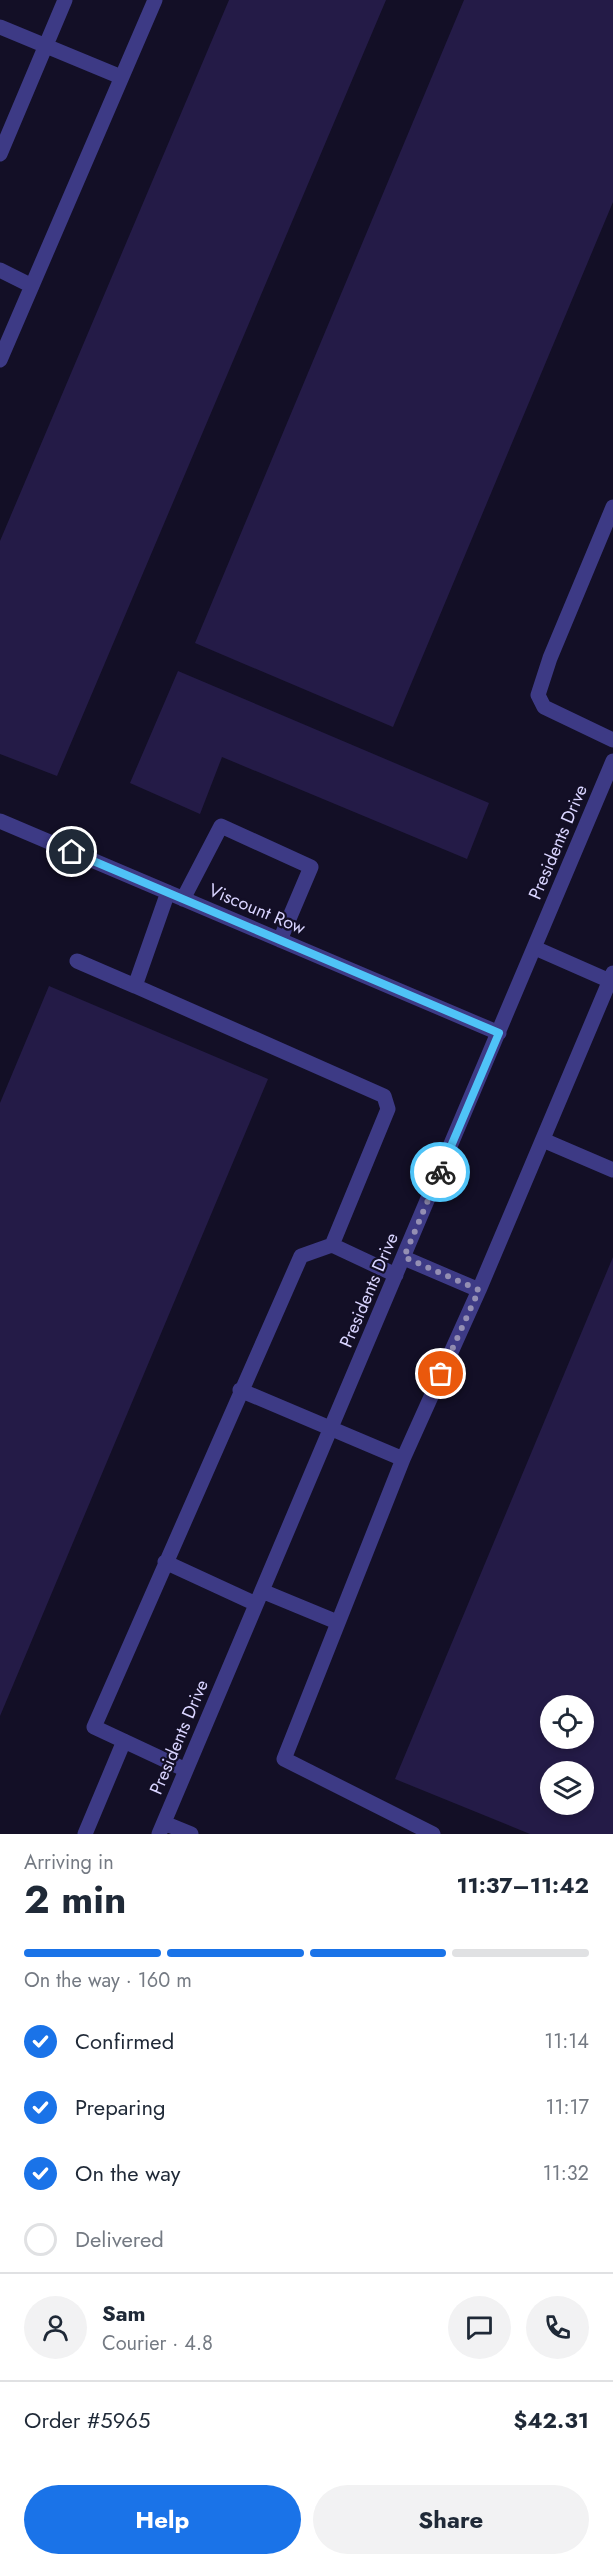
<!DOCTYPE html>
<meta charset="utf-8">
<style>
:root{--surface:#fff;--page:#f2f2f3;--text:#1f2937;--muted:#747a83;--line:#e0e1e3;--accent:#1a73e8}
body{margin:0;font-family:Jost,sans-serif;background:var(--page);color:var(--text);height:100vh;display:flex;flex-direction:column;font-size:22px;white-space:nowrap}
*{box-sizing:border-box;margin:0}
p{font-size:20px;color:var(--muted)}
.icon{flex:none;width:33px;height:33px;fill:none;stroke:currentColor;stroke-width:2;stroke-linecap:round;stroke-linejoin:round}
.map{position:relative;height:1834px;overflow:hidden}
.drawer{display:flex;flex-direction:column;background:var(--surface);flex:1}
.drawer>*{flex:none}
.buttons{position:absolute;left:540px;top:1695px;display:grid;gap:12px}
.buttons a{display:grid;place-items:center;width:54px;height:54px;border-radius:50%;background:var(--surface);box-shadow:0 3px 9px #0003;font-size:30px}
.pin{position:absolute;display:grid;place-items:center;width:51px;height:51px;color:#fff;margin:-26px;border:3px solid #fff;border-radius:50%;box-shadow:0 2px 6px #0007}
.courier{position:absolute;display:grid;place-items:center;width:60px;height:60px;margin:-30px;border:4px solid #4fc3f7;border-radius:50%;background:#fff;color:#222;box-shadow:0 2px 8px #0007}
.headline em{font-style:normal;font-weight:700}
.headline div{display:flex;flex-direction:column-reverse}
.headline{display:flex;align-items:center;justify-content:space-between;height:102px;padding:0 24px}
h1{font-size:39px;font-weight:700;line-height:45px}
.bar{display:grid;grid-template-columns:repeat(4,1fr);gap:9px 6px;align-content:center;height:72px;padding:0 24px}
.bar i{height:8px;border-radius:4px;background:var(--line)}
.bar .selected{background:var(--accent)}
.bar p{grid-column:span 4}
.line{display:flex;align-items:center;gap:15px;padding:0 24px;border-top:2px solid var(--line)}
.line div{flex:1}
.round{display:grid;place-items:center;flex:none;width:63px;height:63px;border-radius:32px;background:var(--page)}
ol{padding:0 24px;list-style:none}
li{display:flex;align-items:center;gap:18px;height:66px}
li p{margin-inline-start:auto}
li .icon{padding:6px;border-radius:50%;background:var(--accent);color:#fff;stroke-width:4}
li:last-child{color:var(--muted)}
li i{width:33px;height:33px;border:3px solid var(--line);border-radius:50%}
.action{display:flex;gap:12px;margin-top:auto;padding:12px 24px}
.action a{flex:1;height:69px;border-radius:36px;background:var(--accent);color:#fff;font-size:24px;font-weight:700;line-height:69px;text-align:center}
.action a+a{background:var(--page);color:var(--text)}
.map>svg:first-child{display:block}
.building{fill:#241b47;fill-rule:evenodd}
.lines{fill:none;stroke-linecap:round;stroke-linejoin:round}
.minor{stroke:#3d3a85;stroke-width:15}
.done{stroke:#948fb3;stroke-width:6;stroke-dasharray:0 10.8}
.route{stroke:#4fc3f7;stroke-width:8}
.labels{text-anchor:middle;stroke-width:4.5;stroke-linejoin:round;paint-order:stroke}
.street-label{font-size:18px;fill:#d9d4ff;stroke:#130f26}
</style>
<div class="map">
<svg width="613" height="1834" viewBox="0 0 613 1834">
<rect width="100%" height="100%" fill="#130f26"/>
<path class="building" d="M 229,0 L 386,0 L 57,776 L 0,754 L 0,541 Z
M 464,0 L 613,0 L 613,202 L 393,727 L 195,643 Z
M 178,671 L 489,803 L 467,859 L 222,757 L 200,814 L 130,783 Z
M 49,986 L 268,1079 L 0,1716 L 0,1103 Z
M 613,1257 L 613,1834 L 530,1834 L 395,1779 ZM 550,1706 L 584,1706 L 584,1738 L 550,1738 ZM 550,1772 L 584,1772 L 584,1804 L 550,1804 Z"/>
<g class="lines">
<path class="minor" d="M 0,27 L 121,77
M 0,154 L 65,0
M 0,270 L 32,286
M 0,360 L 155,0
M 613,507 L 550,658 L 538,695 L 544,707 L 613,740
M 0,821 L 499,1033
M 168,892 L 135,986 L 384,1096 L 388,1109 L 332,1245
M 183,899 L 221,826 L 311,867 L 280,940
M 535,948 L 610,981
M 77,961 L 135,986
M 543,1140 L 613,1170
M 404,1258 L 479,1290
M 240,1390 L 403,1459
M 165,1562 L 256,1604
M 262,1591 L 337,1622
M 186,1770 L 94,1727 L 301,1256 L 332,1245 L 396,1275
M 164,1823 L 191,1834
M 85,1834 L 124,1741
M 159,1834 L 613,761
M 433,1834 L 284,1759 L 403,1459 L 479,1290 L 613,973"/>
</g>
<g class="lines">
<path class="done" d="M 440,1172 L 404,1257 L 479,1290 L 441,1374"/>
<path class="route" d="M 72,852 L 499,1033 L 440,1172"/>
</g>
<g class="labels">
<g class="street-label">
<text transform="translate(558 842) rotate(-67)" y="6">Presidents Drive</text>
<text transform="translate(257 909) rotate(23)" y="6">Viscount Row</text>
<text transform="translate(369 1290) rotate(-67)" y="6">Presidents Drive</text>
<text transform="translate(179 1737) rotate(-67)" y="6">Presidents Drive</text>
</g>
</g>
</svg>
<div class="buttons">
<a><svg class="icon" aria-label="locate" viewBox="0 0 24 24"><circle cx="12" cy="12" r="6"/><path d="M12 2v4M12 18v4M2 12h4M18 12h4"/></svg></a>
<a><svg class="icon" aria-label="layers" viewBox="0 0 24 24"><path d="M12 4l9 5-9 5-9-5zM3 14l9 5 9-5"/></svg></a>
</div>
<div class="pin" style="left:441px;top:1374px;background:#ea580c"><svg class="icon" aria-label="bag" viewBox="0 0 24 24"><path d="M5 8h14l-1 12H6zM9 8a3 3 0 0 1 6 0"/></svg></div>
<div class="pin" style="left:72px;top:852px;background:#1f2937"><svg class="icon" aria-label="home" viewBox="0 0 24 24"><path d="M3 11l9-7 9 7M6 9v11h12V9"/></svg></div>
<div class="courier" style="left:440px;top:1172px"><svg class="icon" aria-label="bike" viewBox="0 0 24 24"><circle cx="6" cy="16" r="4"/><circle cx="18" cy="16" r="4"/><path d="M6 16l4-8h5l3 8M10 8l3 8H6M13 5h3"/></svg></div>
</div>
<section class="drawer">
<div class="headline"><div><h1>2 min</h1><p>Arriving in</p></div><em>11:37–11:42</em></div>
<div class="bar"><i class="selected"></i><i class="selected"></i><i class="selected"></i><i></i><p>On the way · 160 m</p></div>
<ol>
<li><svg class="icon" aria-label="check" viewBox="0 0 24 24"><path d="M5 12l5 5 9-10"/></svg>Confirmed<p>11:14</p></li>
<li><svg class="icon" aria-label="check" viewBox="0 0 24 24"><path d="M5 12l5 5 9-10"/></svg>Preparing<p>11:17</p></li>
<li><svg class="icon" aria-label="check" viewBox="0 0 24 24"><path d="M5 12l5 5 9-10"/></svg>On the way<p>11:32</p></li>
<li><i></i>Delivered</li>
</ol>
<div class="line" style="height:108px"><a class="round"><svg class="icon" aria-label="person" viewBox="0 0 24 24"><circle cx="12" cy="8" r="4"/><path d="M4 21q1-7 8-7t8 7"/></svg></a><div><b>Sam</b><p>Courier · 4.8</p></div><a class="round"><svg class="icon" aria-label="chat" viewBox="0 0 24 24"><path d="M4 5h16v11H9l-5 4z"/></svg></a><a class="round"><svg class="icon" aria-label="phone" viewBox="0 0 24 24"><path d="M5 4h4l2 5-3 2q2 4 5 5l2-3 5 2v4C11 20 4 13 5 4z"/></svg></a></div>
<div class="line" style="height:78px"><div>Order #5965</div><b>$42.31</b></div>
<div class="action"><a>Help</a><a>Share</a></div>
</section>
